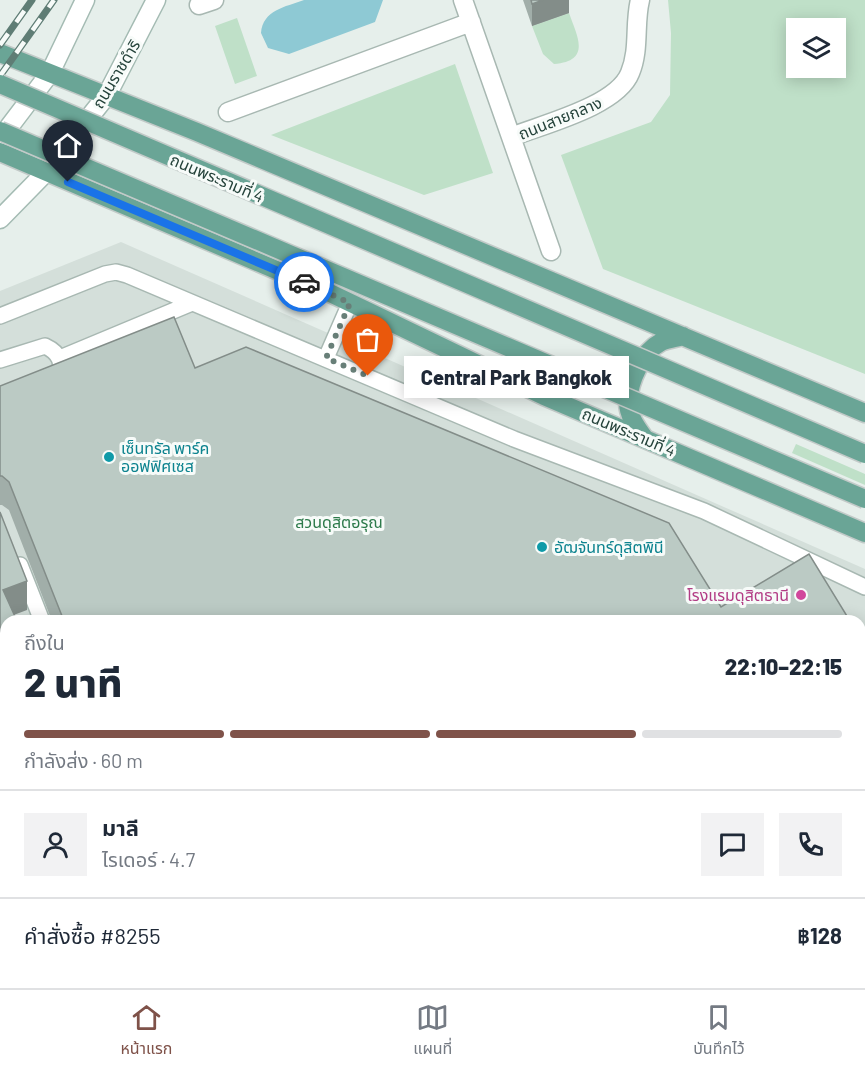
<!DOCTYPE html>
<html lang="th">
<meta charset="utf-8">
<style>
:root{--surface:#fff;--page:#f2f2f3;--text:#1f2937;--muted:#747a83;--line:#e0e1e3;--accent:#7f5249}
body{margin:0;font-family:Barlow,"Noto Sans Thai",sans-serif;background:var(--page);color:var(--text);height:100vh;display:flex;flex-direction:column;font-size:22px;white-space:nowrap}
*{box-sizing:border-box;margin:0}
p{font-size:20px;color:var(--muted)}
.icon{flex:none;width:33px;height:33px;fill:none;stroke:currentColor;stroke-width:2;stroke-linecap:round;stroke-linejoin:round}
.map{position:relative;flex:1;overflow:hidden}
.details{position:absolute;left:0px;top:615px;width:866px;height:374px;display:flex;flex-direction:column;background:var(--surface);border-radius:18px 18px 0 0;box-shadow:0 3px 15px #0003}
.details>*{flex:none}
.controls{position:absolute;left:786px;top:18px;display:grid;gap:12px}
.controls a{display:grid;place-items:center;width:60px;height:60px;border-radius:0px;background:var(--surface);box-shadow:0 3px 15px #0003;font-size:30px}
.pin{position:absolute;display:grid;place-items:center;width:51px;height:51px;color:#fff;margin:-62px -26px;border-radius:50% 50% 50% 0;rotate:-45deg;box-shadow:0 0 6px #0007}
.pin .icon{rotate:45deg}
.courier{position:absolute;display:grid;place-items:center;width:60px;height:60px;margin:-30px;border:4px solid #1a73e8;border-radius:50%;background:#fff;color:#222;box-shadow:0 2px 8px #0007}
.bubble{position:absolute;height:42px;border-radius:0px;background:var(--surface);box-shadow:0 3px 15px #0003;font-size:20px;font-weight:800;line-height:42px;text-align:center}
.summary em{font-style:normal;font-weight:800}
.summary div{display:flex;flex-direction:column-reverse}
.summary{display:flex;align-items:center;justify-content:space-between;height:102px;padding:0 24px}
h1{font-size:39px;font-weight:800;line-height:45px}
.bar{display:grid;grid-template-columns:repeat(4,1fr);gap:9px 6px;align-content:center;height:72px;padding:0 24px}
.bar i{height:8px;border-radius:4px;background:var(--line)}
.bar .selected{background:var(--accent)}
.bar p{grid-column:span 4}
.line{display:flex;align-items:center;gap:15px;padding:0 24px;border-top:2px solid var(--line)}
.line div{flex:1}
.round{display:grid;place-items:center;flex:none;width:63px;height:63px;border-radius:0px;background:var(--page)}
.tab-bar{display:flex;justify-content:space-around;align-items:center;height:84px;border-top:2px solid var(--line);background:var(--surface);font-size:16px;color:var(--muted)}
.tab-bar a{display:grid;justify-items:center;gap:3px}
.tab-bar .selected{color:var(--accent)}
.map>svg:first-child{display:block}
.built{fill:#d4dfda}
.green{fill:#bfe0c8;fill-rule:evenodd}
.water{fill:#8ec9d4}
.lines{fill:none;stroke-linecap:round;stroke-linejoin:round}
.service-casing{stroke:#a8b8b2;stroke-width:18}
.pedestrian-casing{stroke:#a8b8b2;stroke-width:21}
.secondary-casing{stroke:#a4bbb3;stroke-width:21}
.primary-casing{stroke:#c2cac8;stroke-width:21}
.service{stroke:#fff;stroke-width:15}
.pedestrian{stroke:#fff;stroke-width:18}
.secondary{stroke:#fff;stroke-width:18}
.primary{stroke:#6aa596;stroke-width:18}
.rail-casing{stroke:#5f7d75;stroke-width:7}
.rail{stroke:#f7fbf9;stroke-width:4.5;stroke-dasharray:14;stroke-linecap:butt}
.primary-bridge-casing{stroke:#c2cac8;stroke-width:21;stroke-linecap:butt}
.primary-bridge{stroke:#6aa596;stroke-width:18}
.wall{fill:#a1aea9}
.shaded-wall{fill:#838d89}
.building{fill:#bbcac4;stroke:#838d89;stroke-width:1.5}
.done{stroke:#687f78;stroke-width:6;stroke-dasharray:0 10.8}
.route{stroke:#1a73e8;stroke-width:8}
.culture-dot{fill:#0f9aa8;stroke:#f7fbf9;stroke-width:2}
.hotel-dot{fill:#d1479c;stroke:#f7fbf9;stroke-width:2}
.labels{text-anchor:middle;stroke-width:6;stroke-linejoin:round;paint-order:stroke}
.street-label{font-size:16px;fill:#24423a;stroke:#f7fbf9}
.culture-label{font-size:16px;fill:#0d838f;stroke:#f7fbf9;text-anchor:start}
.park-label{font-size:16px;fill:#2d7a4b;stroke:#f7fbf9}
.hotel-label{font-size:16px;fill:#b23c85;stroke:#f7fbf9;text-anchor:end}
</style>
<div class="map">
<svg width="865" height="988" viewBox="0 0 865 988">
<rect width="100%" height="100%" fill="#e6efeb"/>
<path class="built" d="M 121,242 L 865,569 L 865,988 L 860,982 L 860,621 L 6,621 L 6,800 L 0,802 L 0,291 Z
M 252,983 L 751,983 L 738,988 L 255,988 Z"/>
<path class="green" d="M 668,0 L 865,0 L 865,374 L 603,269 L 561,155 L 651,122 L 670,95 L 671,33 ZM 796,28 L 836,28 L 836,68 L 796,68 Z
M 569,13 C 577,36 592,61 554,64 L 543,54 L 532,26 Z
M 237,18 L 257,76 L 235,84 L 215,26 Z
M 455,64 L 493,173 L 424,195 L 271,135 Z
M 796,444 L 865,474 L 865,485 L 792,453 Z"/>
<path class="water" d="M 304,0 L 383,0 L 375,22 L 289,54 L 268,48 L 261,33 C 263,10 285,7 304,0 Z"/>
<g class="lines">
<defs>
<path id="service" d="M 0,316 L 105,274 L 116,272 L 127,275 L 514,439 L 704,511 L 865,587
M 60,358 L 192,303
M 326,358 L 350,303
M 0,360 L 45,346 C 60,353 65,364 56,379
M 20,565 L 42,621
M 860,910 L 865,907
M 271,982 L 275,988
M 678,988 L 691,982"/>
<path id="pedestrian" d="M 463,0 L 551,251
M 199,5 L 214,0
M 228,112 L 471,22
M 511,137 C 544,124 617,106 630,73 C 640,49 634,24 640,0"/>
<path id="secondary" d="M 0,139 L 50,73 L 85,0
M 0,219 L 46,172 L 107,95 L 156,0"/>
<path id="primary" d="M 0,53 L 197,132 L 865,413
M 0,152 L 330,293 L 544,396 L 865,533
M 645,439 C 637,428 628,416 628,402 C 629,381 642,352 661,342 C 667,339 676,338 683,336"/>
</defs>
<use href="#service" class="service-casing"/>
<use href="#pedestrian" class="pedestrian-casing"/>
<use href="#secondary" class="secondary-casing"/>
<use href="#primary" class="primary-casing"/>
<use href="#service" class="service"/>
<use href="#pedestrian" class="pedestrian"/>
<use href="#secondary" class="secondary"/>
<use href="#primary" class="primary"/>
<defs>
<path id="rail" d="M 0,45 L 32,0
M 0,76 L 54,0"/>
</defs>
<use href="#rail" class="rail-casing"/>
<use href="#rail" class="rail"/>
<defs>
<path id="primary-bridge" d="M 0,84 L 865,454
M 0,131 L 865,499"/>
</defs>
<use href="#primary-bridge" class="primary-bridge-casing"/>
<use href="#primary-bridge" class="primary-bridge"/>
</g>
<path class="wall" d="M 523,0 L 569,0 L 569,13 L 532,26 Z
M 195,368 L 721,607 L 850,621 L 52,621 L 9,510 L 2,505 L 0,505 L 0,386 Z
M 475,982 L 583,982 L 581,988 L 487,988 Z"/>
<path class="shaded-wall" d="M 543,0 L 569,0 L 569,13 L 532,26 L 532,4 Z
M 27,581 L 27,610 L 3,619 L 3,590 Z
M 865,815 L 865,844 L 860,847 L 860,818 Z
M 6,900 L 6,929 L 0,938 L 0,909 Z
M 570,982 L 583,982 L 581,988 L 567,988 Z"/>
<path class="building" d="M 531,0 L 543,0 L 532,4 Z
M 174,317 L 195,368 L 246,347 L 669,523 L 721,607 L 809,554 L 850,621 L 64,621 L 9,482 L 2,476 L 0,476 L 0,386 Z
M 0,512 L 27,581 L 3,590 L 17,621 L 6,621 L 6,906 L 0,909 Z
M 860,637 L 865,646 L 865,815 L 860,818 Z
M 865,923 L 865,988 L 685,988 L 695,984 L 696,986 L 704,982 L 860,982 L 860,925 Z
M 6,927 L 6,982 L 264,982 L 266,988 L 0,988 L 0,928 L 4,928 Z
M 539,982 L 570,982 L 567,988 L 551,988 Z"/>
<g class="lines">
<path class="done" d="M 304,282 L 350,303 L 326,358 L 368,376"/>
<path class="route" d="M 68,182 L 304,282"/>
</g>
<g class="culture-dot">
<circle cx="109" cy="457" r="6"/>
<circle cx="542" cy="547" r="6"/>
</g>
<circle class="hotel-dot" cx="801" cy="595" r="6"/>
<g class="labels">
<g class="street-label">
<text transform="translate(116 74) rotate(-59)" y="6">ถนนราชดำริ</text>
<text transform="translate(560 118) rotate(-22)" y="6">ถนนสายกลาง</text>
<text transform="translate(217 178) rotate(23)" y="6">ถนนพระรามที่ 4</text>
<text transform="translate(629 432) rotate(23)" y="6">ถนนพระรามที่ 4</text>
</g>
<g class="culture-label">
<text x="121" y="454">เซ็นทรัล พาร์ค<tspan x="121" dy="18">ออฟฟิศเซส</tspan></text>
<text x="554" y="553">อัฒจันทร์ดุสิตพินี</text>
</g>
<g class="park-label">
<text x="339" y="528">สวนดุสิตอรุณ</text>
</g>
<g class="hotel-label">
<text x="789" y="601">โรงแรมดุสิตธานี</text>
</g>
</g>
</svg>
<div class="controls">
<a><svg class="icon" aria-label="layers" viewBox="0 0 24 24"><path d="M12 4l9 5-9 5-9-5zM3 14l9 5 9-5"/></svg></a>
</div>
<div class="pin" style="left:368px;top:376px;background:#ea580c"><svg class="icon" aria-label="bag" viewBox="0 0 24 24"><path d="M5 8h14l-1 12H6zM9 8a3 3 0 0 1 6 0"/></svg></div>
<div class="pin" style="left:68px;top:182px;background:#1f2937"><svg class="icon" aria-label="home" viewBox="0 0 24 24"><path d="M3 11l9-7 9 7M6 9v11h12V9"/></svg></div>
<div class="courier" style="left:304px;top:282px"><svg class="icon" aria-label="car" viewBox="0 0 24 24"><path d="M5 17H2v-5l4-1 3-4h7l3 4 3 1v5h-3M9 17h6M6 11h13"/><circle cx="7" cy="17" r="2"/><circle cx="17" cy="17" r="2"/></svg></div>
<div class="bubble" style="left:404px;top:356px;width:225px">Central Park Bangkok</div>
<section class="details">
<div class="summary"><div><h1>2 นาที</h1><p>ถึงใน</p></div><em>22:10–22:15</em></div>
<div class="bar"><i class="selected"></i><i class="selected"></i><i class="selected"></i><i></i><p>กำลังส่ง · 60 m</p></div>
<div class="line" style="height:108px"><a class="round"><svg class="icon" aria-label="person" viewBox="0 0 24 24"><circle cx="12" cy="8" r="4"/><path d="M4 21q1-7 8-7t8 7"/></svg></a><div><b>มาลี</b><p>ไรเดอร์ · 4.7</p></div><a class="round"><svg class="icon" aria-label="chat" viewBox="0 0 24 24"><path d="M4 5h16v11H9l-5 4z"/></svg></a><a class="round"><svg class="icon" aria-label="phone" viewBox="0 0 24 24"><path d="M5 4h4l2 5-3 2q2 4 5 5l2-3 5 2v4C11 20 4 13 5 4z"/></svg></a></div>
<div class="line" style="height:78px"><div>คำสั่งซื้อ #8255</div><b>฿128</b></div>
</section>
</div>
<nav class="tab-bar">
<a class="selected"><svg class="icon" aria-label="home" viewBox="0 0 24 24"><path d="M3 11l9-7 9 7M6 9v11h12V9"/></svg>หน้าแรก</a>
<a><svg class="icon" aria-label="map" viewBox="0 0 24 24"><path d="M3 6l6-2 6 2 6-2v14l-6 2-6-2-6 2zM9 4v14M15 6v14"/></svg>แผนที่</a>
<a><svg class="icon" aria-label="saved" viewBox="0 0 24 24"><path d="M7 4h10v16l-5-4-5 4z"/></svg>บันทึกไว้</a>
</nav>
